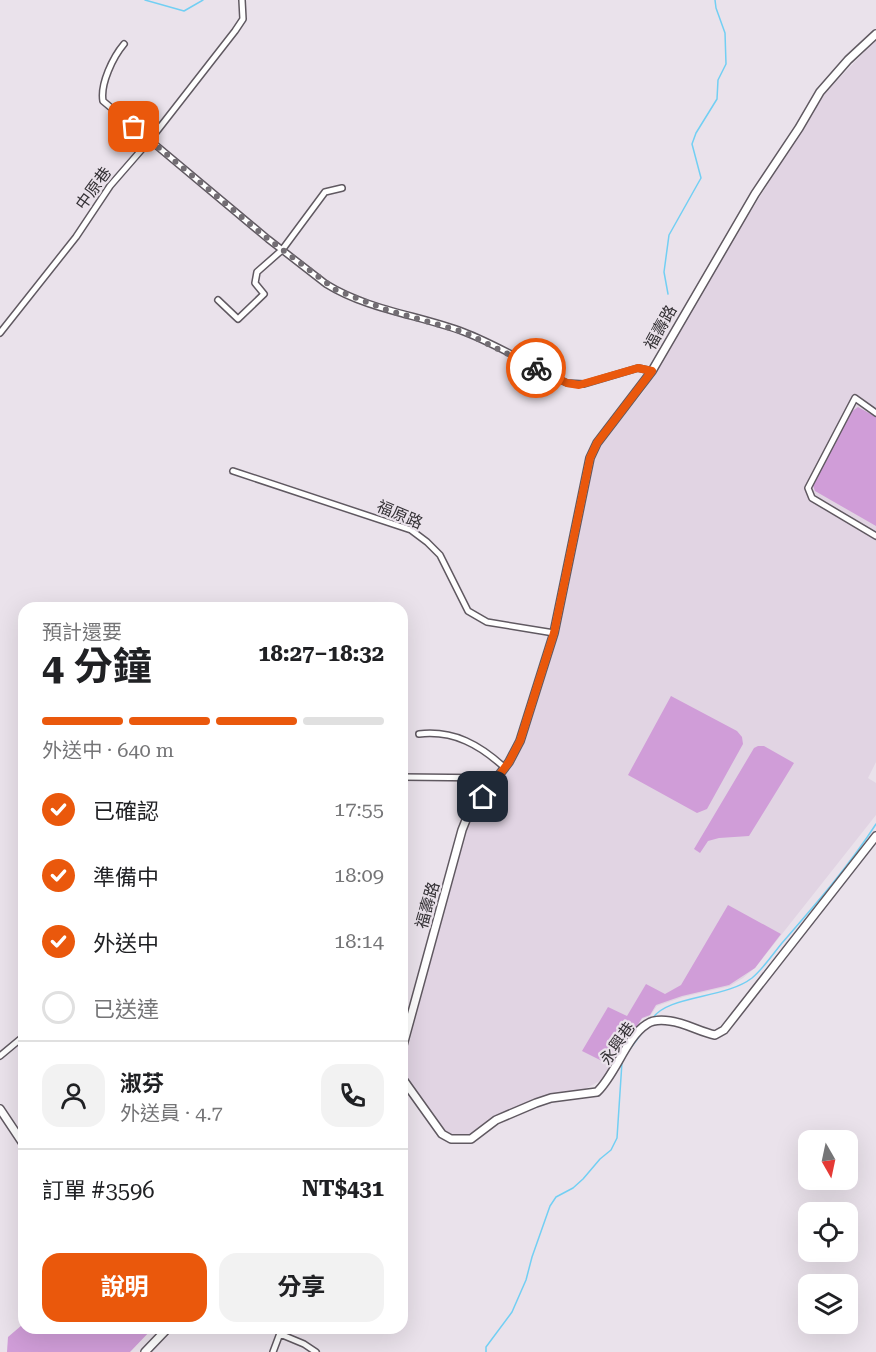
<!DOCTYPE html>
<html lang="zh-TW">
<meta charset="utf-8">
<style>
:root{--surface:#fff;--page:#f2f2f2;--text:#202124;--muted:#757577;--line:#e0e0e0;--accent:#ea580c}
body{margin:0;font-family:"Roboto Serif","Noto Sans TC",serif;background:var(--page);color:var(--text);height:100vh;display:flex;flex-direction:column;font-size:22px;white-space:nowrap}
*{box-sizing:border-box;margin:0}
p{font-size:20px;color:var(--muted)}
.icon{flex:none;width:33px;height:33px;fill:none;stroke:currentColor;stroke-width:2;stroke-linecap:round;stroke-linejoin:round}
.map{position:relative;flex:1;overflow:hidden}
.drawer{position:absolute;left:18px;top:602px;width:390px;height:732px;display:flex;flex-direction:column;background:var(--surface);border-radius:18px;box-shadow:0 6px 24px #0002}
.drawer>*{flex:none}
.needle{width:39px;rotate:171deg}
.tools{position:absolute;left:798px;top:1130px;display:grid;gap:12px}
.tools a{display:grid;place-items:center;width:60px;height:60px;border-radius:12px;background:var(--surface);box-shadow:0 6px 24px #0002;font-size:30px}
.pin{position:absolute;display:grid;place-items:center;width:51px;height:51px;color:#fff;margin:-26px;border-radius:12px;box-shadow:0 3px 9px #0006}
.courier{position:absolute;display:grid;place-items:center;width:60px;height:60px;margin:-30px;border:4px solid #ea580c;border-radius:50%;background:#fff;color:#222;box-shadow:0 2px 8px #0007}
.head em{font-style:normal;font-weight:700}
.head div{display:flex;flex-direction:column-reverse}
.head{display:flex;align-items:center;justify-content:space-between;height:102px;padding:0 24px}
h1{font-size:39px;font-weight:700;line-height:45px}
.bar{display:grid;grid-template-columns:repeat(4,1fr);gap:9px 6px;align-content:center;height:72px;padding:0 24px}
.bar i{height:8px;border-radius:4px;background:var(--line)}
.bar .active{background:var(--accent)}
.bar p{grid-column:span 4}
.line{display:flex;align-items:center;gap:15px;padding:0 24px;border-top:2px solid var(--line)}
.line div{flex:1}
.round{display:grid;place-items:center;flex:none;width:63px;height:63px;border-radius:18px;background:var(--page)}
ol{padding:0 24px;list-style:none}
li{display:flex;align-items:center;gap:18px;height:66px}
li p{margin-inline-start:auto}
li .icon{padding:6px;border-radius:50%;background:var(--accent);color:#fff;stroke-width:4}
li:last-child{color:var(--muted)}
li i{width:33px;height:33px;border:3px solid var(--line);border-radius:50%}
.primary-button{display:flex;gap:12px;margin-top:auto;padding:12px 24px}
.primary-button a{flex:1;height:69px;border-radius:18px;background:var(--accent);color:#fff;font-size:24px;font-weight:700;line-height:69px;text-align:center}
.primary-button a+a{background:var(--page);color:var(--text)}
.map>svg:first-child{display:block}
.built{fill:#e1d4e3}
.green{fill:#d09dd8}
.lines{fill:none;stroke-linecap:round;stroke-linejoin:round}
.stream{stroke:#72cff3;stroke-width:1.5}
.minor-casing{stroke:#605961;stroke-width:8}
.tertiary-casing{stroke:#605961;stroke-width:10}
.minor{stroke:#fff;stroke-width:5}
.tertiary{stroke:#fff;stroke-width:7}
.done{stroke:#736e74;stroke-width:6;stroke-dasharray:0 10.8}
.route{stroke:#ea580c;stroke-width:8}
.labels{text-anchor:middle;stroke-width:4.5;stroke-linejoin:round;paint-order:stroke}
.street-label{font-size:16px;fill:#333034;stroke:#eae2eb}
</style>
<div class="map">
<svg width="876" height="1352" viewBox="0 0 876 1352">
<rect width="100%" height="100%" fill="#eae2eb"/>
<path class="built" d="M 876,40 L 876,762 L 868,778 L 876,783 L 876,815 L 755,968 L 743,978 L 730,986 L 683,997 L 657,1006 L 650,1016 L 642,1019 L 603,1079 L 580,1092 L 549,1096 L 470,1137 L 445,1134 L 407,1080 L 403,1067 L 465,828 L 508,770 L 524,741 L 558,627 L 592,465 L 597,452 L 603,441 L 644,391 L 714,270 L 825,93 Z"/>
<path class="green" d="M 858,407 L 876,417 L 876,526 L 815,491 L 812,483 L 851,412 Z
M 671,696 L 737,731 L 742,737 L 743,744 L 707,809 L 697,813 L 628,775 Z
M 758,746 L 764,746 L 794,763 L 749,836 L 719,838 L 708,841 L 700,853 L 694,849 L 754,748 Z
M 728,905 L 781,934 L 755,968 L 729,985 L 682,996 L 656,1005 L 650,1015 L 642,1018 L 612,1066 L 582,1051 L 608,1007 L 627,1016 L 646,984 L 665,994 L 681,985 Z
M 24,1319 L 24,1328 L 153,1328 L 130,1352 L 7,1352 L 8,1337 L 22,1325 Z"/>
<g class="lines">
<path class="stream" d="M 145,0 L 184,11 L 203,0
M 668,294 L 664,272 L 669,235 L 701,178 L 692,144 L 696,133 L 717,99 L 718,80 L 726,64 L 725,33 L 716,8 L 715,0
M 652,1019 C 667,995 725,999 752,978 C 763,969 773,954 782,943 C 815,905 849,866 876,824
M 627,1053 L 644,1030
M 486,1352 L 486,1347 L 512,1312 L 526,1280 L 532,1257 L 550,1206 L 556,1197 L 573,1188 L 583,1179 L 600,1159 L 611,1150 L 617,1138 L 622,1062"/>
<defs>
<path id="minor" d="M 124,44 C 113,57 100,84 103,101 L 268,239 L 326,284 C 368,310 419,315 464,332 C 498,345 534,367 567,383 L 584,384 L 638,368 L 652,371
M 218,300 L 238,319 L 264,294 L 255,283 L 257,272 L 282,250 L 325,192 L 342,188
M 0,333 L 76,237 L 110,186 L 150,140 L 235,31 L 243,19 L 242,0
M 876,413 L 855,398 L 808,488 L 812,498 L 876,536
M 233,471 L 411,530 L 427,542 L 440,555 L 468,611 L 487,622 L 554,633
M 419,734 C 454,730 480,745 505,768
M 402,777 L 498,778
M 0,1056 L 24,1036
M 280,1334 L 304,1344 L 316,1352
M 273,1352 L 282,1328"/>
<path id="tertiary" d="M 402,1049 L 462,830 L 468,815 L 509,762 L 520,741 L 554,633 L 590,458 L 597,443 L 652,371 L 755,194 L 799,128 L 820,92 L 848,60 L 876,34
M 402,1078 L 442,1134 L 451,1139 L 471,1139 L 496,1120 L 536,1103 L 551,1098 L 597,1092 C 616,1074 626,1037 647,1024 C 654,1019 663,1020 670,1021 C 686,1023 700,1032 715,1035 L 724,1030 L 876,836
M 0,1109 L 24,1145
M 145,1352 L 168,1328"/>
</defs>
<use href="#minor" class="minor-casing"/>
<use href="#tertiary" class="tertiary-casing"/>
<use href="#minor" class="minor"/>
<use href="#tertiary" class="tertiary"/>
</g>
<g class="lines">
<path class="done" d="M 134,127 L 268,239 L 336,290 L 387,310 L 464,332 L 536,368"/>
<path class="route" d="M 483,797 L 509,762 L 520,741 L 554,633 L 590,458 L 597,443 L 652,371 L 638,368 L 579,385 L 567,383 L 536,368"/>
</g>
<g class="labels">
<g class="street-label">
<text transform="translate(93 188) rotate(-54)" y="6">中原巷</text>
<text transform="translate(660 327) rotate(-61)" y="6">福壽路</text>
<text transform="translate(400 514) rotate(23)" y="6">福原路</text>
<text transform="translate(427 905) rotate(-74)" y="6">福壽路</text>
<text transform="translate(617 1043) rotate(-55)" y="6">永興巷</text>
</g>
</g>
</svg>
<div class="tools">
<a><svg class="needle" viewBox="-14 -14 28 28"><path d="M0-13l5 13h-10z" fill="#e53935"/><path d="M0 13l5-13h-10z" fill="#757577"/></svg></a>
<a><svg class="icon" aria-label="locate" viewBox="0 0 24 24"><circle cx="12" cy="12" r="6"/><path d="M12 2v4M12 18v4M2 12h4M18 12h4"/></svg></a>
<a><svg class="icon" aria-label="layers" viewBox="0 0 24 24"><path d="M12 4l9 5-9 5-9-5zM3 14l9 5 9-5"/></svg></a>
</div>
<div class="pin" style="left:134px;top:127px;background:#ea580c"><svg class="icon" aria-label="bag" viewBox="0 0 24 24"><path d="M5 8h14l-1 12H6zM9 8a3 3 0 0 1 6 0"/></svg></div>
<div class="pin" style="left:483px;top:797px;background:#1f2937"><svg class="icon" aria-label="home" viewBox="0 0 24 24"><path d="M3 11l9-7 9 7M6 9v11h12V9"/></svg></div>
<div class="courier" style="left:536px;top:368px"><svg class="icon" aria-label="bike" viewBox="0 0 24 24"><circle cx="6" cy="16" r="4"/><circle cx="18" cy="16" r="4"/><path d="M6 16l4-8h5l3 8M10 8l3 8H6M13 5h3"/></svg></div>
<section class="drawer">
<div class="head"><div><h1>4 分鐘</h1><p>預計還要</p></div><em>18:27–18:32</em></div>
<div class="bar"><i class="active"></i><i class="active"></i><i class="active"></i><i></i><p>外送中 · 640 m</p></div>
<ol>
<li><svg class="icon" aria-label="check" viewBox="0 0 24 24"><path d="M5 12l5 5 9-10"/></svg>已確認<p>17:55</p></li>
<li><svg class="icon" aria-label="check" viewBox="0 0 24 24"><path d="M5 12l5 5 9-10"/></svg>準備中<p>18:09</p></li>
<li><svg class="icon" aria-label="check" viewBox="0 0 24 24"><path d="M5 12l5 5 9-10"/></svg>外送中<p>18:14</p></li>
<li><i></i>已送達</li>
</ol>
<div class="line" style="height:108px"><a class="round"><svg class="icon" aria-label="person" viewBox="0 0 24 24"><circle cx="12" cy="8" r="4"/><path d="M4 21q1-7 8-7t8 7"/></svg></a><div><b>淑芬</b><p>外送員 · 4.7</p></div><a class="round"><svg class="icon" aria-label="phone" viewBox="0 0 24 24"><path d="M5 4h4l2 5-3 2q2 4 5 5l2-3 5 2v4C11 20 4 13 5 4z"/></svg></a></div>
<div class="line" style="height:78px"><div>訂單 #3596</div><b>NT$431</b></div>
<div class="primary-button"><a>說明</a><a>分享</a></div>
</section>
</div>
